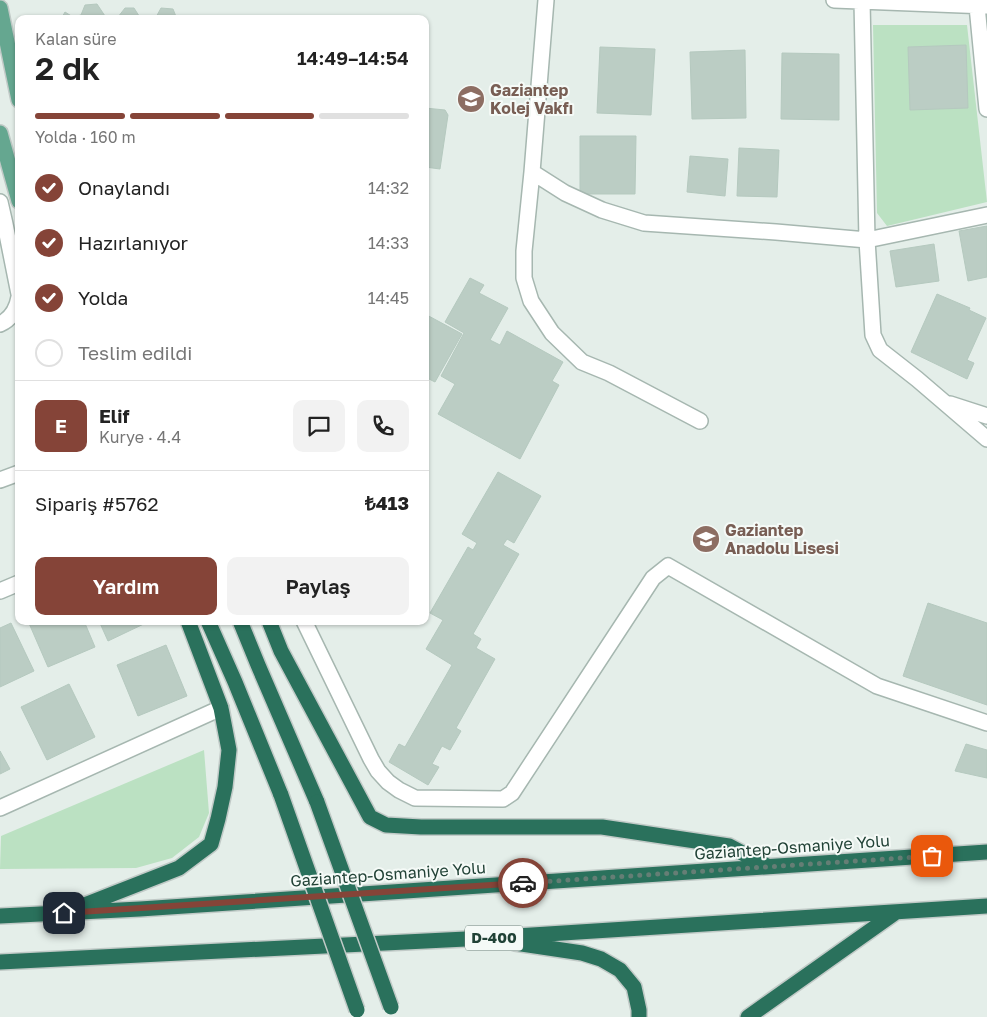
<!DOCTYPE html>
<html lang="tr">
<meta charset="utf-8">
<style>
:root{--surface:#fff;--page:#f2f2f2;--text:#222;--muted:#767676;--line:#e0e0e0;--accent:#854438}
body{margin:0;font-family:"Golos Text",sans-serif;background:var(--page);color:var(--text);height:100vh;display:flex;flex-direction:column;font-size:19px;white-space:nowrap}
*{box-sizing:border-box;margin:0}
p{font-size:16px;color:var(--muted)}
.icon{flex:none;width:28px;height:28px;fill:none;stroke:currentColor;stroke-width:2;stroke-linecap:round;stroke-linejoin:round}
.map{position:relative;flex:1;overflow:hidden}
.panel{position:absolute;left:15px;top:15px;width:414px;height:610px;display:flex;flex-direction:column;background:var(--surface);border-radius:10px;box-shadow:0 1px 4px #0004}
.panel>*{flex:none}
.pin{position:absolute;display:grid;place-items:center;width:42px;height:42px;color:#fff;margin:-21px;border-radius:10px;box-shadow:0 2px 8px #0006}
.courier{position:absolute;display:grid;place-items:center;width:50px;height:50px;margin:-25px;border:4px solid #854438;border-radius:50%;background:#fff;color:#222;box-shadow:0 1px 6px #0007}
.head em{font-style:normal;font-weight:600}
.head div{display:flex;flex-direction:column-reverse}
.head{display:flex;align-items:center;justify-content:space-between;height:85px;padding:0 20px}
h1{font-size:32px;font-weight:600;line-height:38px}
.bar{display:grid;grid-template-columns:repeat(4,1fr);gap:8px 5px;align-content:center;height:60px;padding:0 20px}
.bar i{height:6px;border-radius:4px;background:var(--line)}
.bar .on{background:var(--accent)}
.bar p{grid-column:span 4}
.line{display:flex;align-items:center;gap:12px;padding:0 20px;border-top:1px solid var(--line)}
.line div{flex:1}
.round{display:grid;place-items:center;flex:none;width:52px;height:52px;border-radius:10px;background:var(--page)}
ol{padding:0 20px;list-style:none}
li{display:flex;align-items:center;gap:15px;height:55px}
li p{margin-inline-start:auto}
li .icon{padding:5px;border-radius:50%;background:var(--accent);color:#fff;stroke-width:4}
li:last-child{color:var(--muted)}
li i{width:28px;height:28px;border:2px solid var(--line);border-radius:50%}
.primary-button{display:flex;gap:10px;margin-top:auto;padding:10px 20px}
.primary-button a{flex:1;height:58px;border-radius:10px;background:var(--accent);color:#fff;font-size:20px;font-weight:600;line-height:58px;text-align:center}
.primary-button a+a{background:var(--page);color:var(--text)}
.map>svg:first-child{display:block}
.green{fill:#bbe1c2}
.building{fill:#bbcdc4;stroke:#b5c9bf}
.lines{fill:none;stroke-linecap:round;stroke-linejoin:round}
.minor-casing{stroke:#a6b7b0;stroke-width:18}
.major-casing{stroke:#c1cac7;stroke-width:18}
.highway-casing{stroke:#c1cac7;stroke-width:18}
.minor{stroke:#fff;stroke-width:15}
.major{stroke:#65a790;stroke-width:15}
.highway{stroke:#2a715c;stroke-width:15}
.highway-bridge-casing{stroke:#c1cac7;stroke-width:18;stroke-linecap:butt}
.highway-bridge{stroke:#2a715c;stroke-width:15}
.done{stroke:#657e75;stroke-width:5;stroke-dasharray:0 9}
.route{stroke:#854438;stroke-width:6}
.labels{text-anchor:middle;stroke-width:4;stroke-linejoin:round;paint-order:stroke}
.shield{fill:#f5faf7;stroke:#617970;stroke-width:1}
.shield-label{font-size:15px;font-weight:bold;fill:#214236}
.education-label{font-size:16px;font-weight:bold;fill:#785e54;stroke:#f5faf7;text-anchor:start}
.street-label{font-size:16px;fill:#214236;stroke:#f5faf7}
</style>
<div class="map">
<svg width="987" height="1017" viewBox="0 0 987 1017">
<rect width="100%" height="100%" fill="#e4eee9"/>
<path class="green" d="M 873,25 L 967,25 L 987,202 L 887,226 L 877,213 Z
M 204,750 L 209,813 L 199,837 L 172,858 L 136,868 L 0,869 L 1,836 Z"/>
<path class="building" d="M 97,4 L 105,16 L 118,17 L 125,8 L 134,8 L 141,19 L 61,19 L 65,12 L 73,17 L 81,15 L 85,5 Z
M 161,8 L 173,9 L 177,19 L 155,19 Z
M 966,45 L 968,108 L 910,110 L 908,47 Z
M 600,47 L 655,49 L 651,115 L 597,113 Z
M 745,50 L 746,118 L 692,119 L 690,52 Z
M 782,53 L 839,54 L 839,120 L 781,119 Z
M 425,108 L 445,110 L 448,115 L 440,169 L 425,167 Z
M 580,136 L 636,136 L 635,194 L 580,194 Z
M 739,148 L 779,150 L 777,197 L 737,196 Z
M 690,156 L 728,159 L 725,196 L 687,192 Z
M 987,226 L 987,277 L 968,281 L 959,231 Z
M 934,244 L 939,281 L 896,287 L 890,251 Z
M 470,278 L 484,285 L 479,293 L 508,308 L 490,340 L 500,345 L 507,331 L 563,362 L 552,381 L 559,385 L 520,459 L 438,414 L 455,384 L 441,376 L 464,333 L 445,322 Z
M 937,294 L 970,308 L 969,310 L 986,318 L 967,360 L 974,363 L 967,379 L 911,352 Z
M 425,314 L 462,334 L 435,382 L 425,377 Z
M 498,472 L 541,496 L 514,543 L 507,539 L 503,545 L 519,554 L 473,634 L 481,639 L 476,648 L 495,659 L 456,728 L 461,731 L 450,750 L 442,746 L 432,764 L 439,767 L 428,785 L 389,762 L 399,744 L 405,747 L 452,665 L 426,649 L 443,620 L 430,613 L 468,547 L 473,550 L 477,543 L 462,534 Z
M 928,603 L 987,623 L 987,705 L 903,676 Z
M 28,621 L 84,621 L 95,647 L 48,667 Z
M 99,621 L 150,621 L 108,641 Z
M 11,623 L 34,671 L 0,687 L 0,628 Z
M 166,645 L 187,696 L 138,716 L 117,665 Z
M 69,684 L 95,737 L 47,760 L 21,707 Z
M 966,744 L 987,750 L 987,778 L 955,771 Z
M 0,751 L 10,769 L 0,774 Z"/>
<g class="lines">
<defs>
<path id="minor" d="M 546,0 L 532,172 L 565,193 L 602,210 L 644,223 L 776,232 L 867,240 L 987,215
M 834,0 L 987,6
M 862,1 L 867,240 L 873,335 L 880,350 L 917,379 L 987,439
M 977,6 L 987,109
M 532,172 L 524,251 L 524,278 L 531,301 L 552,333 L 582,362 L 609,373 L 700,421
M 0,202 L 5,224 L 19,294
M 0,324 C 11,319 17,309 19,297
M 950,404 L 987,416
M 0,480 L 19,473
M 0,591 L 19,583
M 304,621 L 371,759 L 378,771 L 388,782 L 399,790 L 415,798 L 503,799 L 512,793 L 653,578 L 668,566 L 877,686 L 987,723
M 0,808 L 221,708"/>
<path id="major" d="M 0,8 L 19,100
M 0,133 L 19,201"/>
<path id="highway" d="M 208,621 L 235,682 L 281,795
M 240,621 L 258,665 L 317,802
M 269,621 L 281,651 L 370,817 L 386,825 L 421,827 L 602,827 L 729,846 L 767,866
M 77,908 L 179,868 L 211,844 L 218,819 L 225,787 L 229,750 L 221,708 L 188,621
M 0,916 L 140,909 L 987,852
M 515,943 L 582,953 L 601,959 L 620,970 L 634,987 L 639,1010 L 639,1017
M 0,962 L 486,938 L 987,906
M 748,1017 L 895,913"/>
</defs>
<use href="#minor" class="minor-casing"/>
<use href="#major" class="major-casing"/>
<use href="#highway" class="highway-casing"/>
<use href="#minor" class="minor"/>
<use href="#major" class="major"/>
<use href="#highway" class="highway"/>
<defs>
<path id="highway-bridge" d="M 281,795 L 357,1010
M 317,802 L 391,1007"/>
</defs>
<use href="#highway-bridge" class="highway-bridge-casing"/>
<use href="#highway-bridge" class="highway-bridge"/>
</g>
<g class="lines">
<path class="done" d="M 523,883 L 932,856"/>
<path class="route" d="M 64,913 L 523,883"/>
</g>
<defs>
<symbol id="school-disc" viewBox="-11 -11 22 22"><circle r="9.5" fill="#8d6e63" stroke="#f5faf7"/><path d="M0-5L7-2L0 1L-7-2ZM-4 1L0 2.5L4 1V4Q0 6-4 4Z" fill="#fff"/></symbol>
</defs>
<g fill-rule="evenodd">
<use href="#school-disc" x="455" y="83" width="32" height="32"/>
<use href="#school-disc" x="690" y="523" width="32" height="32"/>
</g>
<g class="labels">
<rect class="shield" x="465" y="925.5" width="58" height="25" rx="4"/>
<g class="shield-label">
<text x="494" y="943">D-400</text>
</g>
<g class="education-label">
<text x="490" y="96">Gaziantep<tspan x="490" dy="18">Kolej Vakfı</tspan></text>
<text x="725" y="536">Gaziantep<tspan x="725" dy="18">Anadolu Lisesi</tspan></text>
</g>
<g class="street-label">
<text transform="translate(792 847) rotate(-4)" y="6">Gaziantep-Osmaniye Yolu</text>
<text transform="translate(388 874) rotate(-4)" y="6">Gaziantep-Osmaniye Yolu</text>
</g>
</g>
</svg>
<div class="pin" style="left:932px;top:856px;background:#ea580c"><svg class="icon" aria-label="bag" viewBox="0 0 24 24"><path d="M5 8h14l-1 12H6zM9 8a3 3 0 0 1 6 0"/></svg></div>
<div class="pin" style="left:64px;top:913px;background:#1f2937"><svg class="icon" aria-label="home" viewBox="0 0 24 24"><path d="M3 11l9-7 9 7M6 9v11h12V9"/></svg></div>
<div class="courier" style="left:523px;top:883px"><svg class="icon" aria-label="car" viewBox="0 0 24 24"><path d="M5 17H2v-5l4-1 3-4h7l3 4 3 1v5h-3M9 17h6M6 11h13"/><circle cx="7" cy="17" r="2"/><circle cx="17" cy="17" r="2"/></svg></div>
<section class="panel">
<div class="head"><div><h1>2 dk</h1><p>Kalan süre</p></div><em>14:49–14:54</em></div>
<div class="bar"><i class="on"></i><i class="on"></i><i class="on"></i><i></i><p>Yolda · 160 m</p></div>
<ol>
<li><svg class="icon" aria-label="check" viewBox="0 0 24 24"><path d="M5 12l5 5 9-10"/></svg>Onaylandı<p>14:32</p></li>
<li><svg class="icon" aria-label="check" viewBox="0 0 24 24"><path d="M5 12l5 5 9-10"/></svg>Hazırlanıyor<p>14:33</p></li>
<li><svg class="icon" aria-label="check" viewBox="0 0 24 24"><path d="M5 12l5 5 9-10"/></svg>Yolda<p>14:45</p></li>
<li><i></i>Teslim edildi</li>
</ol>
<div class="line" style="height:90px"><b class="round" style="background:var(--accent);color:#fff">E</b><div><b>Elif</b><p>Kurye · 4.4</p></div><a class="round"><svg class="icon" aria-label="chat" viewBox="0 0 24 24"><path d="M4 5h16v11H9l-5 4z"/></svg></a><a class="round"><svg class="icon" aria-label="phone" viewBox="0 0 24 24"><path d="M5 4h4l2 5-3 2q2 4 5 5l2-3 5 2v4C11 20 4 13 5 4z"/></svg></a></div>
<div class="line" style="height:65px"><div>Sipariş #5762</div><b>₺413</b></div>
<div class="primary-button"><a>Yardım</a><a>Paylaş</a></div>
</section>
</div>
